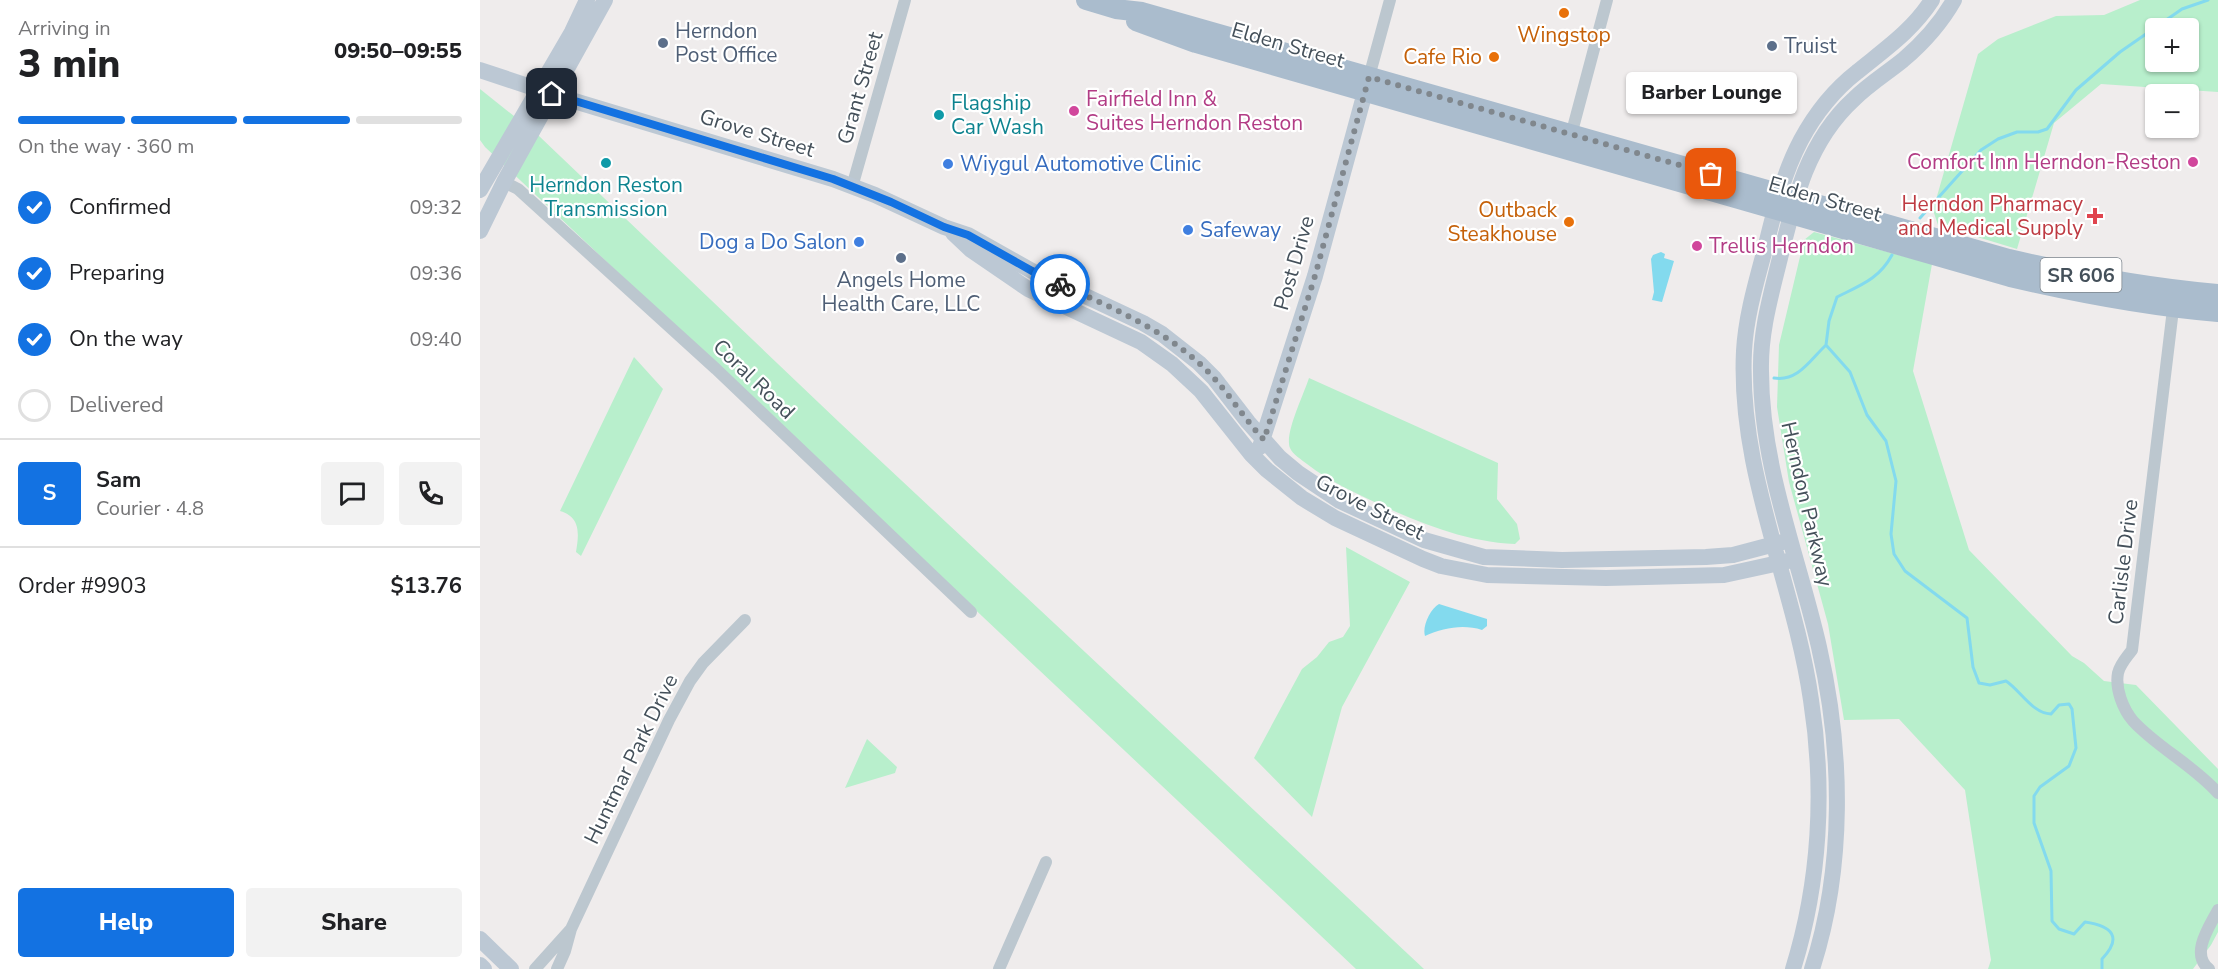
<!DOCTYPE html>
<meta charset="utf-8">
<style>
:root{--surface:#fff;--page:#f2f2f2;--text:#202124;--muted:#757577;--line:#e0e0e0;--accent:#1372e2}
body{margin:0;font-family:"Nunito Sans",sans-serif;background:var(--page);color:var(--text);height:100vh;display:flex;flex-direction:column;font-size:22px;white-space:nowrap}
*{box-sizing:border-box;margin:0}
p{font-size:20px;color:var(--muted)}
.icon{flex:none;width:33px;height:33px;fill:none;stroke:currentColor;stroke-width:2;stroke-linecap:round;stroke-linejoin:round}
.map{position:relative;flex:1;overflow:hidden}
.sheet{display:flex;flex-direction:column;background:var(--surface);width:480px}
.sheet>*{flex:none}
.fabs{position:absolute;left:1665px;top:18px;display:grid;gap:12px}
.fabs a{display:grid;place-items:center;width:54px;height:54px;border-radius:6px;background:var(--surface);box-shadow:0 2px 4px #0004;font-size:30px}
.pin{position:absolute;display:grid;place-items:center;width:51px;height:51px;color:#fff;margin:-26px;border-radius:12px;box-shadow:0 3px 9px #0006}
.courier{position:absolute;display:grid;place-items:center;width:60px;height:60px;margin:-30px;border:4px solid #1372e2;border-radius:50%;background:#fff;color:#222;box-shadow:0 2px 8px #0007}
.bubble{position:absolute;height:42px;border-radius:6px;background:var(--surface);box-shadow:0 2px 4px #0004;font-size:20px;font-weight:800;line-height:42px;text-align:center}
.headline em{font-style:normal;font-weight:800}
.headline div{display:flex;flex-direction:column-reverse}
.headline{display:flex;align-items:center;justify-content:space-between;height:102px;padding:0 18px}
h1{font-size:39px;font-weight:800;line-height:45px}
.bar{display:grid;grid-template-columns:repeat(4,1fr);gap:9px 6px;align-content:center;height:72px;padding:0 18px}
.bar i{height:8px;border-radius:4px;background:var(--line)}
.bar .current{background:var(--accent)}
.bar p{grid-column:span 4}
.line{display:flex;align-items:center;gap:15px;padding:0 18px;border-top:2px solid var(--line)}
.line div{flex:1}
.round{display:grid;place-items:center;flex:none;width:63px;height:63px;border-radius:6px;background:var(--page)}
ol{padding:0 18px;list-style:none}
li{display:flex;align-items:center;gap:18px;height:66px}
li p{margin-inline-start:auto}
li .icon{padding:6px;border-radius:50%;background:var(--accent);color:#fff;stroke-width:4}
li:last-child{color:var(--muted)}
li i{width:33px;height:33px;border:3px solid var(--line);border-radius:50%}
.button{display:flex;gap:12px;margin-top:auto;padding:12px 18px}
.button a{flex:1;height:69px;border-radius:6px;background:var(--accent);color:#fff;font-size:24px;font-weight:800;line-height:69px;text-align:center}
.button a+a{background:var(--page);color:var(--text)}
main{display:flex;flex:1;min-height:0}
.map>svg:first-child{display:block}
.green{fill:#b8efcc;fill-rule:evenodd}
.water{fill:#83daee}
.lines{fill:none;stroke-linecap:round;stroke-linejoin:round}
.stream{stroke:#83daee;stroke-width:3}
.street{stroke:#bcc7cf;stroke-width:12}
.secondary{stroke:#bcc8d4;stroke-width:16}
.primary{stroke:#aabccd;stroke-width:20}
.done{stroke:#80878d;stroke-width:6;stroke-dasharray:0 10.8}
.route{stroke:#1372e2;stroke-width:8}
.food-dot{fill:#e8710a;stroke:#fff;stroke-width:2}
.service-dot{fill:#5c6f8a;stroke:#fff;stroke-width:2}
.hotel-dot{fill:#d1479c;stroke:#fff;stroke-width:2}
.culture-dot{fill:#0f9aa8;stroke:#fff;stroke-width:2}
.shop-dot{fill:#3f7fe0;stroke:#fff;stroke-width:2}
.health-dot{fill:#e0444e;stroke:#fff;stroke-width:2}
.labels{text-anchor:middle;stroke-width:4.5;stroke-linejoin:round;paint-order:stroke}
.shield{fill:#fff;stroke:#7c848c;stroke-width:1.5}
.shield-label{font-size:20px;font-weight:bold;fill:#44505a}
.service-label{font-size:21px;fill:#4e5e75;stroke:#fff;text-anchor:start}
.food-label{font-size:21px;fill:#c56008;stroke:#fff;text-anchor:end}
.street-label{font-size:21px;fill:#44505a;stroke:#fff}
.hotel-label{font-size:21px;fill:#b23c85;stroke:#fff;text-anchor:start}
.culture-label{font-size:21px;fill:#0d838f;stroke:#fff;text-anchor:start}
.shop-label{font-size:21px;fill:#366cbe;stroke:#fff;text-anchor:start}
.health-label{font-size:21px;fill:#be3a42;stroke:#fff;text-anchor:end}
</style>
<main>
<section class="sheet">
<div class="headline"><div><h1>3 min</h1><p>Arriving in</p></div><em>09:50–09:55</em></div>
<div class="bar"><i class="current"></i><i class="current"></i><i class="current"></i><i></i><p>On the way · 360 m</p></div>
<ol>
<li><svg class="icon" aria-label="check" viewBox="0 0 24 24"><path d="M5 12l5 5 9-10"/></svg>Confirmed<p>09:32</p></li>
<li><svg class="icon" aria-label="check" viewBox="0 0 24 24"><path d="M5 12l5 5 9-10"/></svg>Preparing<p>09:36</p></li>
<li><svg class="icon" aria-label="check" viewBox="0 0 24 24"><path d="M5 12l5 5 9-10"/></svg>On the way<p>09:40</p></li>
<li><i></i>Delivered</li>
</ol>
<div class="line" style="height:108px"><b class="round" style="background:var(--accent);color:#fff">S</b><div><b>Sam</b><p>Courier · 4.8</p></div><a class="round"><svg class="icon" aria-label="chat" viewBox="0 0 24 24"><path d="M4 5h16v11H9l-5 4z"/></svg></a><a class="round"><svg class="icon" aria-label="phone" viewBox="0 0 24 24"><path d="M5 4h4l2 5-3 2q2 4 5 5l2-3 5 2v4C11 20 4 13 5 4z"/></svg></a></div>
<div class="line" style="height:78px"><div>Order #9903</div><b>$13.76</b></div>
<div class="button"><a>Help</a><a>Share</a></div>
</section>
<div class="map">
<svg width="1738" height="969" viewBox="0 0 1738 969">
<rect width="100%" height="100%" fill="#efecec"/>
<path class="green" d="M 1660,0 L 1738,0 L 1738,92 L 1621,84 L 1574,123 L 1537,249 L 1458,225 L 1453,210 L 1498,54 L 1518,39 L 1576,16 L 1624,15 ZM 1676,28 L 1708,28 L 1708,62 L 1676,62 Z
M 0,89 L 59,136 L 360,423 L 944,969 L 876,969 L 5,147 L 0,140 Z
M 1334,232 L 1452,264 L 1433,371 L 1489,550 L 1592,656 L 1604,663 L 1624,681 L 1656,685 L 1738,769 L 1738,932 L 1731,945 L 1713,969 L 1508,969 L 1511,960 L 1485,790 L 1419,719 L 1364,720 L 1348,624 L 1309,482 L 1297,407 L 1299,345 L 1324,240 Z
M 154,357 L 183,389 L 101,556 L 96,552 C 99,534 101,517 80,511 Z
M 829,378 L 1018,463 L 1017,499 L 1037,524 L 1040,539 L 1035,544 C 988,542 945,525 903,506 C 876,493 850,482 827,464 C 821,459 813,455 810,448 C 804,434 824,394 829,378 Z
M 866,547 L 930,582 L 862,707 L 832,817 L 774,758 L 822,669 L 837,657 L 849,642 L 863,637 L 870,626 Z
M 387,739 L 417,767 L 415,773 L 365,788 Z"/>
<path class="water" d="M 1181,252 L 1185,254 L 1184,258 L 1194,261 L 1182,302 L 1172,300 L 1174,292 L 1171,259 L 1173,255 Z
M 959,604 L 1007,619 L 1007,626 L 1002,630 C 983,624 963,628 945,636 C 942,627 950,609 959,604 Z"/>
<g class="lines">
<path class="stream" d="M 1440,218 L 1501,150 L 1518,139 L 1537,132 L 1558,132 L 1567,129 L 1596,90 L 1640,52 L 1702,9 L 1728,0
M 1412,255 C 1399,279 1381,285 1357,297 L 1349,321 L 1346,345 L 1370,372 L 1387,415 L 1406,441 L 1416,481 L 1411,534 L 1414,554 L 1425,571 L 1487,618 L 1493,667 L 1499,683 L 1510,685 L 1526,681 C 1541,691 1552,713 1571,714 L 1579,705 L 1589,704 L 1592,709 L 1596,748 L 1589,766 L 1560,787 L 1554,796 L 1554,823 L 1571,871 L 1572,921 L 1579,929 L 1594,934 L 1605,922 C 1632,926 1643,937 1622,959 L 1622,969
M 1294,378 C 1318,382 1330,360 1346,345"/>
<path class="street" d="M 889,77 L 910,0
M 1090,139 L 1127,0
M 24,182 L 38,189 L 236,369 L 491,612
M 372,187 L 425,0
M 1694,301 L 1652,650 C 1647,657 1640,664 1638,673 C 1635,689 1643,709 1653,721 C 1678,748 1713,765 1738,793
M 55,969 L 91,929
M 77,969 L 85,951 L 91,929 L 189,720 L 210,681 L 223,663 L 265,620
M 519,969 L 566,862
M 1729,969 C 1710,954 1729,927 1738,910"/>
<path class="secondary" d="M 0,70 L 81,97 L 353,179 L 395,195 L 464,227 L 488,235 L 552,271 L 663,323 L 682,334 L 719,363 L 734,378 L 768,422 L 800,458 L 818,473 L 860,501 L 944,540 L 1004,557 L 1082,560 L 1226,557 L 1253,555 L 1310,540
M 0,190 L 92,32 L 107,0
M 0,231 L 24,182 L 125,0
M 473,233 L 491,250 L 548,289 L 661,342 L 692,364 L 721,391 L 771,454 L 787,470 L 822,498 L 855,518 L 943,559 L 961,566 L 1007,575 L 1126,578 L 1244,575 L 1308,561
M 780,447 L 835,276 L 888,81
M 0,939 L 31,969
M 0,965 L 4,969
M 1313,969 C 1340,882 1345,789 1331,700 C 1314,582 1258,473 1264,351 C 1266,316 1276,283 1285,249 C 1294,212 1303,174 1321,140 C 1335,114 1354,90 1377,72 C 1405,49 1432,31 1452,0
M 1332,969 C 1365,867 1363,751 1339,647 C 1318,555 1281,467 1281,371 C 1280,332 1291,295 1300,258 C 1307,230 1314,200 1325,172 C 1336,145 1352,119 1374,99 C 1389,84 1407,73 1423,60 C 1443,43 1461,23 1474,0"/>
<path class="primary" d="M 606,0 L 636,9 L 662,12 L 1529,259 C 1598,275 1667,288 1738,294
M 656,21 L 716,43 L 1530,277 C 1599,293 1667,306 1738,312"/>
</g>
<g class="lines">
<path class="done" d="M 580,284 C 628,306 679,327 719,363 C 744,385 761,415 784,440 L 835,276 L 889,77 L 1231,174"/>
<path class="route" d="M 72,94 L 353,179 L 411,202 L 464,227 L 488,235 L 552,271 L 580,284"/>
</g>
<g class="food-dot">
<circle cx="1084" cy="13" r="6"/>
<circle cx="1014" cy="57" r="6"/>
<circle cx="1089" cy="222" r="6"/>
</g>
<g class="service-dot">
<circle cx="183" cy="43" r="6"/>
<circle cx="1292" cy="46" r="6"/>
<circle cx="421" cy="258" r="6"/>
</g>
<g class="hotel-dot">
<circle cx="594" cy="111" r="6"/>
<circle cx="1713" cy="162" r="6"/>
<circle cx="1217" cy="246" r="6"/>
</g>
<g class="culture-dot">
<circle cx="459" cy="115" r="6"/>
<circle cx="126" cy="163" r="6"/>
</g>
<g class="shop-dot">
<circle cx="468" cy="164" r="6"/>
<circle cx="708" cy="230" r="6"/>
<circle cx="379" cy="242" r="6"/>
</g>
<path class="health-dot" d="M1612 207h6v6h6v6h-6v6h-6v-6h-6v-6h6z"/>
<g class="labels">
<rect class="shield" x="1560.5" y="258" width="81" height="34" rx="4.5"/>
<g class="shield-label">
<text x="1601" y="282">SR 606</text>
</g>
<g class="service-label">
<text x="195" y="38">Herndon<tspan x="195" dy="24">Post Office</tspan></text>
<text x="1304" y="53">Truist</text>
<text x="421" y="287" text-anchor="middle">Angels Home<tspan x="421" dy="24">Health Care, LLC</tspan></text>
</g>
<g class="food-label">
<text x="1084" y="42" text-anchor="middle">Wingstop</text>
<text x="1002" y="64">Cafe Rio</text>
<text x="1077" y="217">Outback<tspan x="1077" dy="24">Steakhouse</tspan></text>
</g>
<g class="street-label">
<text transform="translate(808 45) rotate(16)" y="7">Elden Street</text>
<text transform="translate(380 88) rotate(-74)" y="7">Grant Street</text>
<text transform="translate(277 133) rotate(17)" y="7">Grove Street</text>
<text transform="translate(1345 199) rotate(16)" y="7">Elden Street</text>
<text transform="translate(814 263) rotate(-74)" y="7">Post Drive</text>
<text transform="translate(274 379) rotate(44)" y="7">Coral Road</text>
<text transform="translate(1327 504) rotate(77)" y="7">Herndon Parkway</text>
<text transform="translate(890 507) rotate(27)" y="7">Grove Street</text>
<text transform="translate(1643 562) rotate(-83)" y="7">Carlisle Drive</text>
<text transform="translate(151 759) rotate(-64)" y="7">Huntmar Park Drive</text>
</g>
<g class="hotel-label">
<text x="606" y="106">Fairfield Inn &amp;<tspan x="606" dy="24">Suites Herndon Reston</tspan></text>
<text x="1701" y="169" text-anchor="end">Comfort Inn Herndon-Reston</text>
<text x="1229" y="253">Trellis Herndon</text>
</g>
<g class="culture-label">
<text x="471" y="110">Flagship<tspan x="471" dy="24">Car Wash</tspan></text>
<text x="126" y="192" text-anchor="middle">Herndon Reston<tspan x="126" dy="24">Transmission</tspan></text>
</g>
<g class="shop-label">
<text x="480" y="171">Wiygul Automotive Clinic</text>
<text x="720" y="237">Safeway</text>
<text x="367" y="249" text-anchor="end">Dog a Do Salon</text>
</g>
<g class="health-label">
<text x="1603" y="211">Herndon Pharmacy<tspan x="1603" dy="24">and Medical Supply</tspan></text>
</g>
</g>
</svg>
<div class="fabs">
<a>+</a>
<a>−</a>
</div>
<div class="pin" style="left:1231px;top:174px;background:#ea580c"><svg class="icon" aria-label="bag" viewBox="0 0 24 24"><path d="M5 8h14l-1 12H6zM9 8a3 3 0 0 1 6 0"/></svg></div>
<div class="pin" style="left:72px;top:94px;background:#1f2937"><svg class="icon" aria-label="home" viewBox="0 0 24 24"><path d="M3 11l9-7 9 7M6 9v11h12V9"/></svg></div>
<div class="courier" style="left:580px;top:284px"><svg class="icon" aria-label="bike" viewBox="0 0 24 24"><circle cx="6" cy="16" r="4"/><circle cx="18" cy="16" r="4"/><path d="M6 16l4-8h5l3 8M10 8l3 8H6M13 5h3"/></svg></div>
<div class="bubble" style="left:1146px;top:72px;width:171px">Barber Lounge</div>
</div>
</main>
